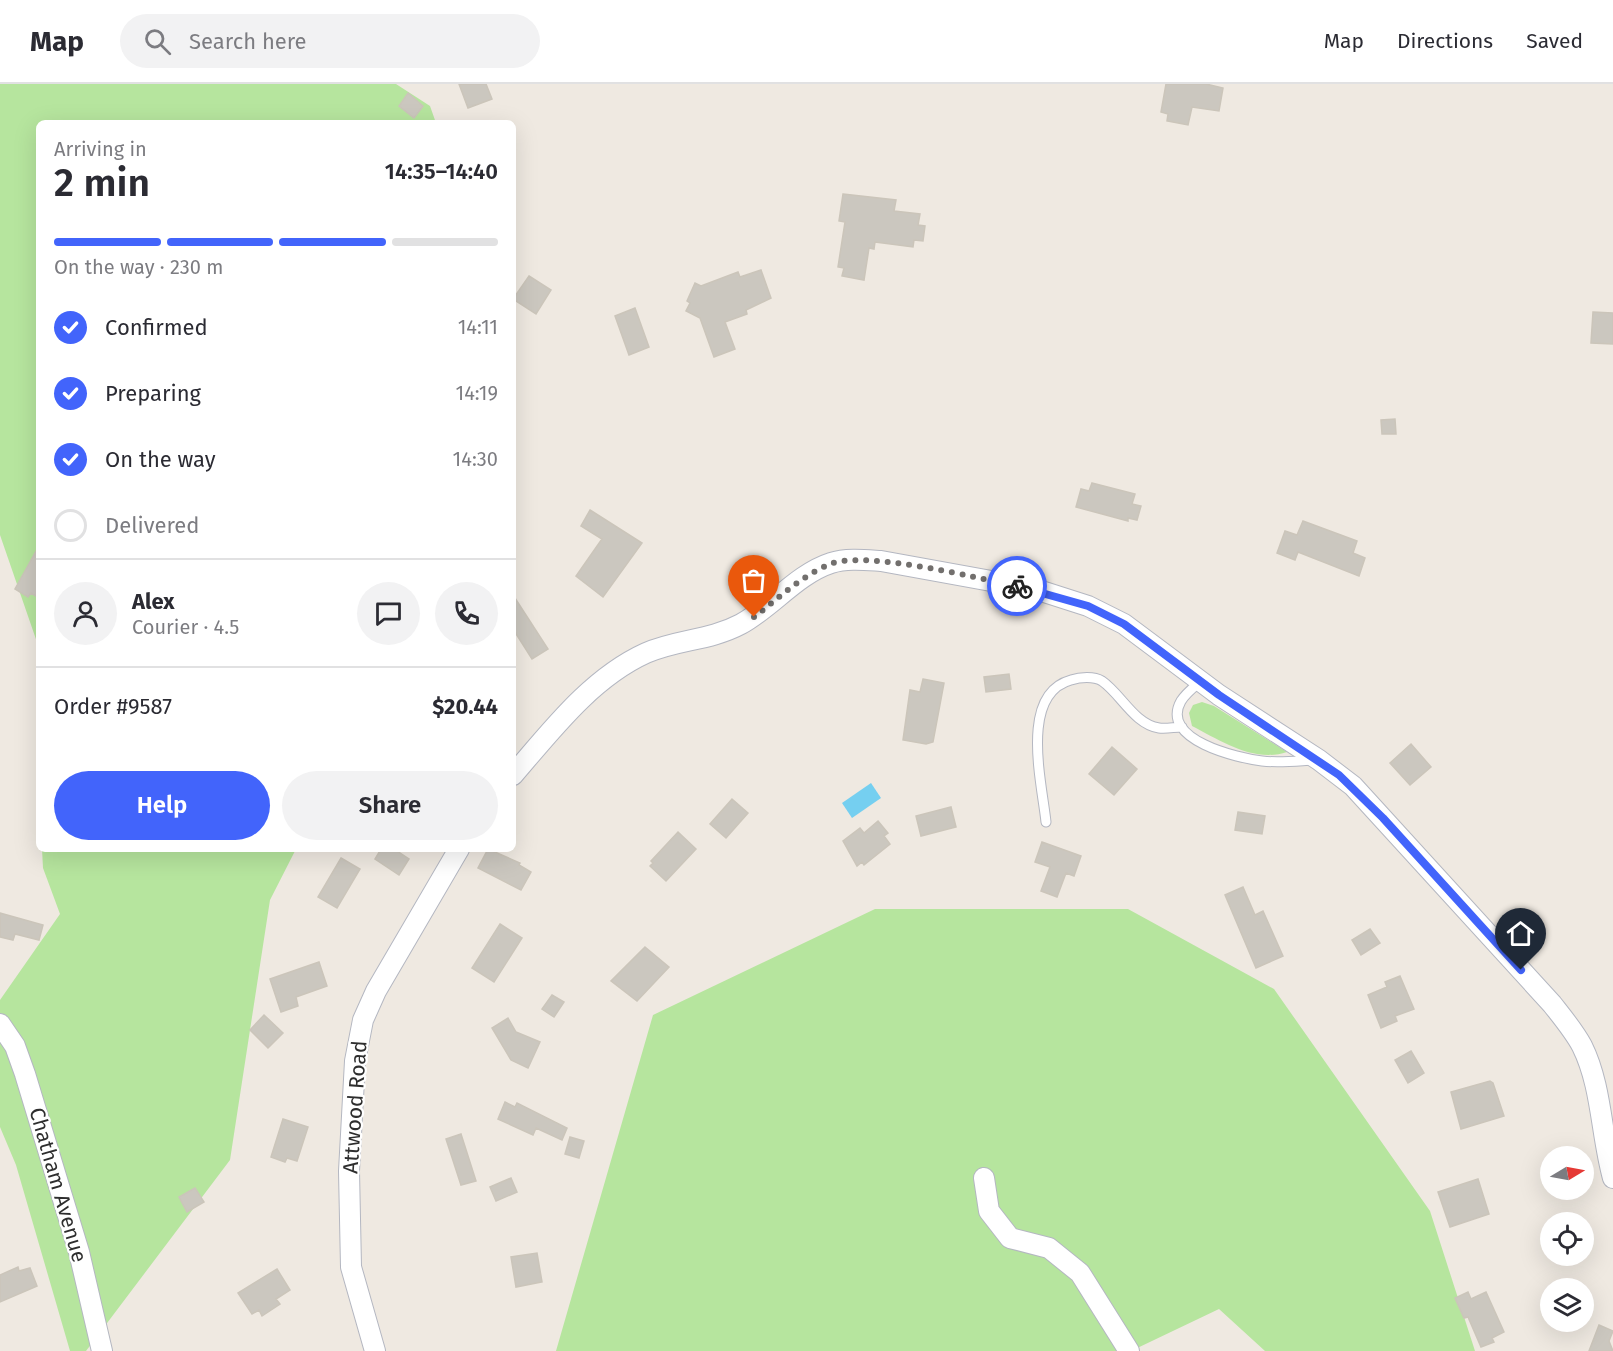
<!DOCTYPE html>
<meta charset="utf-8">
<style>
:root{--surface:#fff;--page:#f2f2f3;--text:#2b2b33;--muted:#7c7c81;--line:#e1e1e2;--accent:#4264fb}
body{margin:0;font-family:"Fira Sans",sans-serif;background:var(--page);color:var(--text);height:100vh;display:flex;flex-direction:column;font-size:22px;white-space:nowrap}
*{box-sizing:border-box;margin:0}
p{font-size:20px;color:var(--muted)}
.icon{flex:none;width:33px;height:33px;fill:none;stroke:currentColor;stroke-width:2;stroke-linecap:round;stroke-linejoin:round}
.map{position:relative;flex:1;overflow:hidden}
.drawer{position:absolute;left:36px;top:36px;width:480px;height:732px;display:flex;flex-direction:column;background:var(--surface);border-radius:9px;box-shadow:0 6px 24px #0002}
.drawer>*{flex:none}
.needle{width:39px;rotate:80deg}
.tools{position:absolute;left:1540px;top:1062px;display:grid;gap:12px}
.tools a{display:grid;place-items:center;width:54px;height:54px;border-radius:50%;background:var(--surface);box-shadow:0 6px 24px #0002;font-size:30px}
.pin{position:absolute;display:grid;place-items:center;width:51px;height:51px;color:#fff;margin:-62px -26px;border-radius:50% 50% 50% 0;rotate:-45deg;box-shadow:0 0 6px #0007}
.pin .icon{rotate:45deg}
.courier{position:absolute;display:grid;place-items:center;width:60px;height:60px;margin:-30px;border:4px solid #4264fb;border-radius:50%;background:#fff;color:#222;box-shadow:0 2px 8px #0007}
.overview em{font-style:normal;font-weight:600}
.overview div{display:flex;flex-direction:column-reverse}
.overview{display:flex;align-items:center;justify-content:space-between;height:102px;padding:0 18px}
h1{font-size:39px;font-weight:600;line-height:45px}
.bar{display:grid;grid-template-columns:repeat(4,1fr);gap:9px 6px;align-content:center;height:72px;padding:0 18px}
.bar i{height:8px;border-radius:4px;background:var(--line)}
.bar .active{background:var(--accent)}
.bar p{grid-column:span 4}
.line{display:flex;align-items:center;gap:15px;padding:0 18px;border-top:2px solid var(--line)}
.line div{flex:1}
.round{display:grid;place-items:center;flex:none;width:63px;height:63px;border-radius:32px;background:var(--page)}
ol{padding:0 18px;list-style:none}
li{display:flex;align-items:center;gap:18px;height:66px}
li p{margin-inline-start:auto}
li .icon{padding:6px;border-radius:50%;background:var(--accent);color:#fff;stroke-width:4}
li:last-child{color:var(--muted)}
li i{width:33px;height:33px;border:3px solid var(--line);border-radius:50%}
.button{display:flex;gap:12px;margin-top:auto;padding:12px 18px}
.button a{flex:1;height:69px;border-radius:36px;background:var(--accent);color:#fff;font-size:24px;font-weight:600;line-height:69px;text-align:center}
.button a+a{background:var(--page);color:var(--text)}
header{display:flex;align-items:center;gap:36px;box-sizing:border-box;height:84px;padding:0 30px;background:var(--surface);border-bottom:2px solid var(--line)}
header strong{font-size:28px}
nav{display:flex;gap:33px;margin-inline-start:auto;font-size:21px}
.search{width:420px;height:54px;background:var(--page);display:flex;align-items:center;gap:15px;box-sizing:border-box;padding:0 21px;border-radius:33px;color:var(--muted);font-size:22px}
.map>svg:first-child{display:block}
.green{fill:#b6e59e}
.water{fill:#75cff0}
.building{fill:#cbc7bf;stroke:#cbc5ba;stroke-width:1.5}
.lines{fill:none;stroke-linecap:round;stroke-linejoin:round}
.lane-casing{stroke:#b4b7c1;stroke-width:11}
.street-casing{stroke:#b4b7c1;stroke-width:22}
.lane{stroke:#fff;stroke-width:9}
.street{stroke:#fff;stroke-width:20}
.done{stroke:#726f6d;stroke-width:6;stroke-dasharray:0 10.8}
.route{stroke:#4264fb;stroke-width:8}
.labels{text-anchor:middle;stroke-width:4.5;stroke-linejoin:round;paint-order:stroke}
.street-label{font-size:21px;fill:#2e2e2e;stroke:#fff}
</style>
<header>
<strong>Map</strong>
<div class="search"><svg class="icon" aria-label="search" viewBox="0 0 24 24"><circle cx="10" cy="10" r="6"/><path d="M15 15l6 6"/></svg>Search here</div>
<nav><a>Map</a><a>Directions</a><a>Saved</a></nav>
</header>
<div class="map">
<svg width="1613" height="1267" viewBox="0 0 1613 1267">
<rect width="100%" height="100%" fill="#efe9e1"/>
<path class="green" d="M 0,0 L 396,0 L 430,22 L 436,39 L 39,39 L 39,564 L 0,451 Z
M 1202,618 L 1214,622 L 1287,668 C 1254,679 1221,657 1192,642 L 1189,629 L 1193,621 Z
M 42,765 L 296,765 L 270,816 L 230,1076 L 86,1267 L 70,1267 L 16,1081 L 0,1043 L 0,916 L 60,830 L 43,784 Z
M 875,825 L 1128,825 L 1274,905 L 1430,1127 L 1475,1267 L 1265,1267 L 1219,1225 L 1131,1267 L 556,1267 L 653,931 Z"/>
<path class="water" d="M 871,699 L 881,714 L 852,734 L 842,719 Z"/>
<path class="building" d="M 459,0 L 486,0 L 492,15 L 468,24 Z
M 1166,0 L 1206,0 L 1223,4 L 1219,27 L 1192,23 L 1188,41 L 1167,37 L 1168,30 L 1161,28 Z
M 408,9 L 423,22 L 414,34 L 399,22 Z
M 843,110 L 896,116 L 894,127 L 920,130 L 918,141 L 925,142 L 923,157 L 914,156 L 913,163 L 875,158 L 874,165 L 869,164 L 864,196 L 842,192 L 844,184 L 838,183 L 845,138 L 839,137 Z
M 761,186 L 771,214 L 746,226 L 747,230 L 725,238 L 735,265 L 714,273 L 700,234 L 686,227 L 690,219 L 687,217 L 695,199 L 701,202 L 738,188 L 740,193 Z
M 529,192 L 551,206 L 536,230 L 513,215 Z
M 635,224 L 649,263 L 629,271 L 615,232 Z
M 1593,228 L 1613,229 L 1613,260 L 1591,259 Z
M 1395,335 L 1396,350 L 1382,350 L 1381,336 Z
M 1092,399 L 1135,410 L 1132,420 L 1141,422 L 1137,436 L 1128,434 L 1128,437 L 1076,423 L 1081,405 L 1089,407 Z
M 590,426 L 642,459 L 603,513 L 576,492 L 602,455 L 581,442 Z
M 1303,437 L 1357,457 L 1353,469 L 1365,474 L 1359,492 L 1298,468 L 1295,476 L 1277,469 L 1285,447 L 1297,451 Z
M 39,462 L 39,514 L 31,509 L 28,513 L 15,505 Z
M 513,511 L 548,565 L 532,575 L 513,545 Z
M 1009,590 L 1011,605 L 986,608 L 984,593 Z
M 923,595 L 944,599 L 933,658 L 926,660 L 903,656 L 910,606 L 920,608 Z
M 1411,660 L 1431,683 L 1410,701 L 1390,679 Z
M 1112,663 L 1137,685 L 1114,711 L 1089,690 Z
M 732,715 L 748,729 L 726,754 L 710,740 Z
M 951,723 L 956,743 L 921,752 L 916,732 Z
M 1238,728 L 1265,732 L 1262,750 L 1235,746 Z
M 878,737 L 888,749 L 884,752 L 890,760 L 864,781 L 862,778 L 857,782 L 843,757 L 860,744 L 864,749 Z
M 678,748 L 696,765 L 666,797 L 650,782 L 653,779 L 651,777 Z
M 1042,758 L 1081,772 L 1074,792 L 1066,789 L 1057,813 L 1041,807 L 1050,783 L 1035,778 Z
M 381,765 L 394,765 L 409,775 L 399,791 L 375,775 Z
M 488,765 L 520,779 L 519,781 L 531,788 L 521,806 L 478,784 Z
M 341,774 L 360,785 L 337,824 L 318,813 Z
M 1243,803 L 1255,831 L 1263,827 L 1283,872 L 1256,884 L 1225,811 Z
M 0,829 L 43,841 L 39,856 L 15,850 L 13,856 L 0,853 Z
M 500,840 L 522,854 L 494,898 L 472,884 Z
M 1370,845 L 1380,859 L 1361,871 L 1352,856 Z
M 645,863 L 669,883 L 637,917 L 611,897 Z
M 319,878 L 327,902 L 296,913 L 298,922 L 281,928 L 270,895 Z
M 1400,892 L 1414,925 L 1395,932 L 1397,937 L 1381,944 L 1368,911 L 1387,903 L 1385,898 Z
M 552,911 L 564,918 L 554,933 L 542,925 Z
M 264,931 L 283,949 L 268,964 L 250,946 Z
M 508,934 L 516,948 L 540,958 L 528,984 L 511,976 L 492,944 Z
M 1411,967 L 1424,989 L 1408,999 L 1395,976 Z
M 1490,997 L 1493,999 L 1504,1032 L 1461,1045 L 1451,1008 Z
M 505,1018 L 515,1023 L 517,1019 L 567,1044 L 562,1056 L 536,1044 L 533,1051 L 498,1035 Z
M 283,1035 L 308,1043 L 297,1077 L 287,1074 L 285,1078 L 271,1073 Z
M 461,1050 L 476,1097 L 461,1101 L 446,1055 Z
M 570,1053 L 584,1057 L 579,1074 L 565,1070 Z
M 511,1094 L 517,1108 L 496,1117 L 490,1103 Z
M 1478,1095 L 1489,1130 L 1450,1143 L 1438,1108 Z
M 195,1104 L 204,1118 L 187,1128 L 179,1113 Z
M 537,1169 L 542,1198 L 516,1203 L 511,1173 Z
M 18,1183 L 19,1187 L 30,1184 L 37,1202 L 0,1218 L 0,1191 Z
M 277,1185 L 290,1206 L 276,1215 L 280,1220 L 262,1232 L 259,1226 L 252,1230 L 238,1209 Z
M 1468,1208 L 1471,1215 L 1486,1208 L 1504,1248 L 1492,1254 L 1494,1258 L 1481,1263 L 1468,1233 L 1464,1234 L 1455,1214 Z
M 1599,1241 L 1613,1247 L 1609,1257 L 1613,1267 L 1589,1267 Z"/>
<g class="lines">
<defs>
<path id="lane" d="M 1201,597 C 1194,603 1186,609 1181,617 C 1159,656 1238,674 1262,677 C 1279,679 1296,677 1313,676
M 1046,738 C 1042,699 1019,610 1071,596 C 1080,593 1094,592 1102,597 C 1121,610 1134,640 1159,644 C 1166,645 1175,643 1182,643"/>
<path id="street" d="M 513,691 C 551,647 591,594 646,569 C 678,555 709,557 741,540 C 772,523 797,490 831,479 C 847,474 865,476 881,477 L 1035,505 L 1088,522 L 1124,540 L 1219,611 L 1319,676 L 1353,702 L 1552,920 C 1563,934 1574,947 1582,962 C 1602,1002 1601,1051 1613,1094
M 0,940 L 15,962 L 25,990 L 79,1168 L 102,1267
M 984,1094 L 989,1127 L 1010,1154 L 1049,1164 L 1080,1189 L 1129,1267
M 375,1267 L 351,1183 L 349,1087 L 355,977 L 363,936 L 376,907 L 459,765"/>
</defs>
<use href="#lane" class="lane-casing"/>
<use href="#street" class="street-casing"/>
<use href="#lane" class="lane"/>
<use href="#street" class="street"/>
</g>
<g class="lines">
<path class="done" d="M 754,533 C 778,515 801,492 830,480 C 864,466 977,494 1017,502"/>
<path class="route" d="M 1017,502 L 1088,522 L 1124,540 L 1219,611 L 1339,691 L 1383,734 L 1521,886"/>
</g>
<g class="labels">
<g class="street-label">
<text transform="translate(355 1023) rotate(-86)" y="7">Attwood Road</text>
<text transform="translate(58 1101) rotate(74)" y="7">Chatham Avenue</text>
</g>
</g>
</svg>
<div class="tools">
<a><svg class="needle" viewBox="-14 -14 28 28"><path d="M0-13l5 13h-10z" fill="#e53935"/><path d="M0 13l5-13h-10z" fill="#7c7c81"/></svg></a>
<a><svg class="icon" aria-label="locate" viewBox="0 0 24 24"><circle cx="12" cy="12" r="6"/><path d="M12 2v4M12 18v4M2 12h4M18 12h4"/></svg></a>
<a><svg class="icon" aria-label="layers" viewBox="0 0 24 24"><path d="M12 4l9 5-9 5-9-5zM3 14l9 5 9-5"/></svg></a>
</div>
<div class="pin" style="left:754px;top:533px;background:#ea580c"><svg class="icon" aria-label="bag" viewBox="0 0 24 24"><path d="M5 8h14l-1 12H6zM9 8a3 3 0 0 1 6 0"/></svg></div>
<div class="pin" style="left:1521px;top:886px;background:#1f2937"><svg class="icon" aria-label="home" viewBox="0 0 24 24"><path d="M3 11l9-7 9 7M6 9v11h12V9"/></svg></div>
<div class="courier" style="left:1017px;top:502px"><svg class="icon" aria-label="bike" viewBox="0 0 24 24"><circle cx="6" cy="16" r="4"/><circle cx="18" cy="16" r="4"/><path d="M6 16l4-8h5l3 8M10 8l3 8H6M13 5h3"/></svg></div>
<section class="drawer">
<div class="overview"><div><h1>2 min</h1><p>Arriving in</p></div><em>14:35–14:40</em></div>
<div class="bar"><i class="active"></i><i class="active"></i><i class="active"></i><i></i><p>On the way · 230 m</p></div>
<ol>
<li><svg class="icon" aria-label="check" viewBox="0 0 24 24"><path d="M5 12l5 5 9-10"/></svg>Confirmed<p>14:11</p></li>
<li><svg class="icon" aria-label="check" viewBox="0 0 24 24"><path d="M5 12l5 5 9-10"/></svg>Preparing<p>14:19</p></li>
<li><svg class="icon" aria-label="check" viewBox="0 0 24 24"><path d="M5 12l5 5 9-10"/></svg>On the way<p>14:30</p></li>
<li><i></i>Delivered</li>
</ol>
<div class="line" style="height:108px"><a class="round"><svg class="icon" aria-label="person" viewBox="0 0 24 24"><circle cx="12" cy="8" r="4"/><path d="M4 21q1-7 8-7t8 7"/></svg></a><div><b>Alex</b><p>Courier · 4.5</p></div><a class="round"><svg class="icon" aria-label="chat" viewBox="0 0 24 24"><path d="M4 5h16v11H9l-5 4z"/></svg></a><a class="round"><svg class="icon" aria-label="phone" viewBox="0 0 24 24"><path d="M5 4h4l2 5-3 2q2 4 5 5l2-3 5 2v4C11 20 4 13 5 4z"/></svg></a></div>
<div class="line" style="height:78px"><div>Order #9587</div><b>$20.44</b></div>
<div class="button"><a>Help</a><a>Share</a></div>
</section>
</div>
